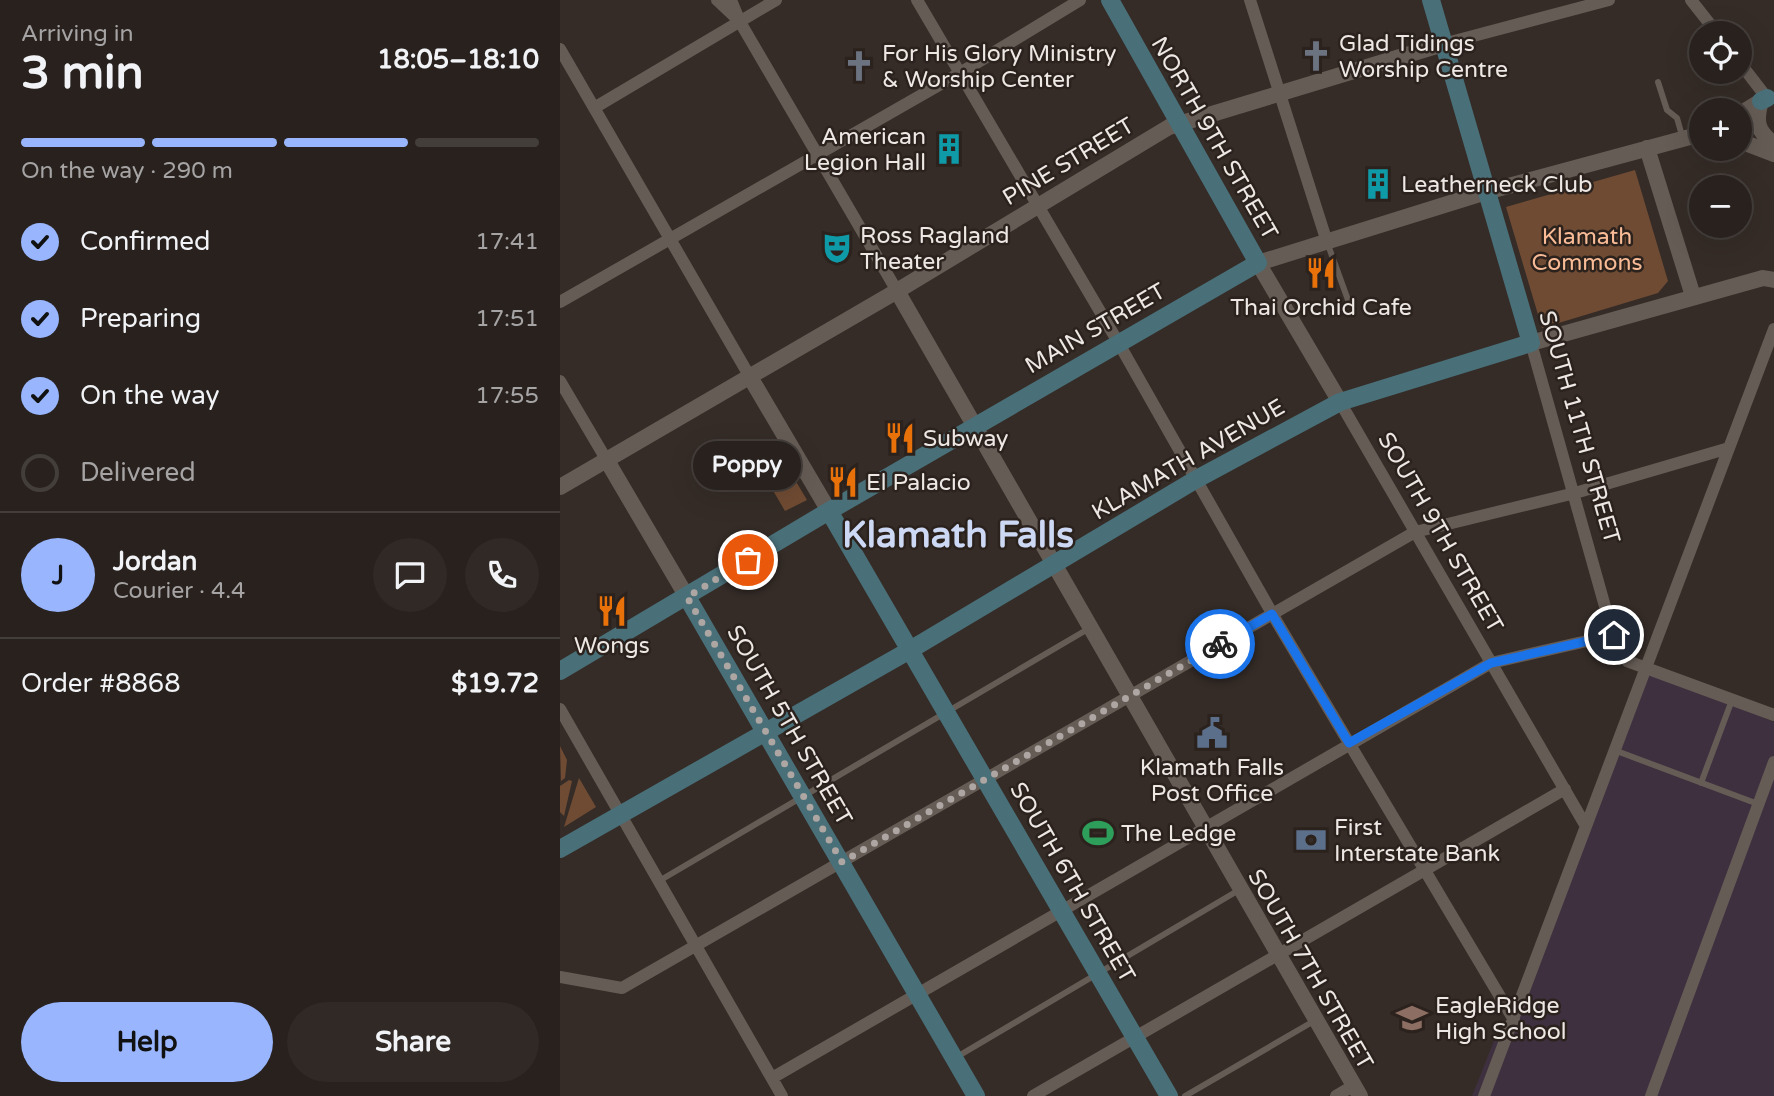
<!DOCTYPE html>
<meta charset="utf-8">
<style>
:root{--surface:#28211d;--page:#302926;--text:#f1f3f6;--muted:#a5a3a4;--line:#443e3b;--accent:#98b5fd}
body{margin:0;font-family:"Varela Round",sans-serif;background:var(--page);color:var(--text);height:100vh;display:flex;flex-direction:column;font-size:26px;white-space:nowrap}
*{box-sizing:border-box;margin:0}
p{font-size:23px;color:var(--muted)}
.icon{flex:none;width:38px;height:38px;fill:none;stroke:currentColor;stroke-width:2;stroke-linecap:round;stroke-linejoin:round}
.map{position:relative;flex:1;overflow:hidden}
.drawer{display:flex;flex-direction:column;background:var(--surface);width:560px}
.drawer>*{flex:none}
.tools{position:absolute;left:1129px;top:21px;display:grid;gap:14px}
.tools a{display:grid;place-items:center;width:63px;height:63px;border-radius:50%;background:var(--surface);box-shadow:0 7px 28px #0002,0 0 0 2px var(--line);font-size:35px}
.pin{position:absolute;display:grid;place-items:center;width:60px;height:60px;color:#fff;margin:-30px;border:4px solid #fff;border-radius:50%;box-shadow:0 2px 7px #0007}
.courier{position:absolute;display:grid;place-items:center;width:70px;height:70px;margin:-35px;border:5px solid #1a73e8;border-radius:50%;background:#fff;color:#222;box-shadow:0 2px 9px #0007}
.bubble{position:absolute;height:49px;border-radius:24px;background:var(--surface);box-shadow:0 7px 28px #0002,0 0 0 2px var(--line);font-size:23px;font-weight:700;line-height:49px;text-align:center}
.headline em{font-style:normal;font-weight:700}
.headline div{display:flex;flex-direction:column-reverse}
.headline{display:flex;align-items:center;justify-content:space-between;height:119px;padding:0 21px}
h1{font-size:46px;font-weight:700;line-height:52px}
.bar{display:grid;grid-template-columns:repeat(4,1fr);gap:10px 7px;align-content:center;height:84px;padding:0 21px}
.bar i{height:9px;border-radius:5px;background:var(--line)}
.bar .active{background:var(--accent)}
.bar p{grid-column:span 4}
.line{display:flex;align-items:center;gap:18px;padding:0 21px;border-top:2px solid var(--line)}
.line div{flex:1}
.round{display:grid;place-items:center;flex:none;width:74px;height:74px;border-radius:37px;background:var(--page)}
ol{padding:0 21px;list-style:none}
li{display:flex;align-items:center;gap:21px;height:77px}
li p{margin-inline-start:auto}
li .icon{padding:7px;border-radius:50%;background:var(--accent);color:#111;stroke-width:4}
li:last-child{color:var(--muted)}
li i{width:38px;height:38px;border:4px solid var(--line);border-radius:50%}
.action{display:flex;gap:14px;margin-top:auto;padding:14px 21px}
.action a{flex:1;height:80px;border-radius:42px;background:var(--accent);color:#111;font-size:28px;font-weight:700;line-height:80px;text-align:center}
.action a+a{background:var(--page);color:var(--text)}
main{display:flex;flex:1;min-height:0}
.map>svg:first-child{display:block}
.industrial{fill:#3e303e}
.green{fill:#704b33}
.lines{fill:none;stroke-linecap:round;stroke-linejoin:round}
.service{stroke:#665c56;stroke-width:6}
.minor{stroke:#665c56;stroke-width:12}
.tertiary{stroke:#665c56;stroke-width:16}
.secondary{stroke:#496f78;stroke-width:18}
.done{stroke:#ada6a2;stroke-width:7;stroke-dasharray:0 12.6}
.route{stroke:#1a73e8;stroke-width:9}
.labels{text-anchor:middle;stroke-width:5;stroke-linejoin:round;paint-order:stroke}
.poi-label{font-size:23px;fill:#eee8e5;stroke:#2b221d;text-anchor:start}
.street-label{font-size:23px;fill:#eee8e5;stroke:#2b221d}
.park-label{font-size:23px;fill:#f8bb96;stroke:#2b221d}
.town-label{font-size:37px;font-weight:bold;fill:#cdd9f4;stroke:#2b221d}
</style>
<main>
<section class="drawer">
<div class="headline"><div><h1>3 min</h1><p>Arriving in</p></div><em>18:05–18:10</em></div>
<div class="bar"><i class="active"></i><i class="active"></i><i class="active"></i><i></i><p>On the way · 290 m</p></div>
<ol>
<li><svg class="icon" aria-label="check" viewBox="0 0 24 24"><path d="M5 12l5 5 9-10"/></svg>Confirmed<p>17:41</p></li>
<li><svg class="icon" aria-label="check" viewBox="0 0 24 24"><path d="M5 12l5 5 9-10"/></svg>Preparing<p>17:51</p></li>
<li><svg class="icon" aria-label="check" viewBox="0 0 24 24"><path d="M5 12l5 5 9-10"/></svg>On the way<p>17:55</p></li>
<li><i></i>Delivered</li>
</ol>
<div class="line" style="height:126px"><b class="round" style="background:var(--accent);color:#111">J</b><div><b>Jordan</b><p>Courier · 4.4</p></div><a class="round"><svg class="icon" aria-label="chat" viewBox="0 0 24 24"><path d="M4 5h16v11H9l-5 4z"/></svg></a><a class="round"><svg class="icon" aria-label="phone" viewBox="0 0 24 24"><path d="M5 4h4l2 5-3 2q2 4 5 5l2-3 5 2v4C11 20 4 13 5 4z"/></svg></a></div>
<div class="line" style="height:91px"><div>Order #8868</div><b>$19.72</b></div>
<div class="action"><a>Help</a><a>Share</a></div>
</section>
<div class="map">
<svg width="1214" height="1096" viewBox="0 0 1214 1096">
<rect width="100%" height="100%" fill="#352c27"/>
<path class="industrial" d="M 1085,668 L 1214,722 L 1214,1096 L 912,1096 L 939,1028 L 954,1020 Z"/>
<path class="green" d="M 1075,170 L 1108,281 L 1098,293 L 982,328 L 946,207 Z
M 222,458 L 247,500 L 225,511 L 201,470 Z
M 0,746 L 7,760 L 5,778 L 1,781 Z
M 19,778 L 36,807 L 4,827 Z
M 9,780 L 12,781 L 4,816 L 0,812 L 0,786 Z"/>
<g class="lines">
<path class="service" d="M 1098,82 L 1107,110 L 1117,118 L 1123,139
M 767,242 L 788,300
M 1054,750 L 1198,804
M 1141,783 L 1172,700
M 99,881 L 528,629
M 395,1058 L 679,890
M 625,1096 L 754,1021"/>
<path class="minor" d="M 157,0 L 175,17
M 171,0 L 180,22 L 337,291
M 357,0 L 558,342 L 717,622 L 954,1020
M 690,0 L 767,242
M 1131,0 L 1157,33
M 883,44 L 1049,0
M 0,49 L 190,377
M 1180,63 L 1207,98
M 34,108 L 216,0
M 0,302 L 400,73 L 520,0
M 971,343 L 1053,635
M 0,381 L 46,459
M 780,402 L 1024,823
M 0,709 L 222,1096
M 0,977 L 62,988 L 855,532 L 1015,493 L 1169,448
M 212,1078 L 931,663 L 1053,635 L 1067,661 L 1214,715
M 473,1096 L 1005,789
M 776,1096 L 793,1086
M 924,1096 L 1214,329
M 1091,1096 L 1214,762"/>
<path class="tertiary" d="M 1201,101 C 1195,122 1197,131 1214,144
M 1180,114 L 1201,101
M 1180,141 L 1214,154
M 1087,148 L 1133,296
M 337,291 L 800,1096
M 971,343 L 1203,278 L 1214,280
M 190,377 L 269,511
M 780,402 L 698,263 L 926,192 L 1141,134
M 46,459 L 127,597
M 0,487 L 337,291 L 609,127 L 883,44"/>
<path class="secondary" d="M 1201,101 L 1207,98
M 269,511 L 609,1096
M 127,597 L 416,1096
M 0,671 L 269,511 L 698,263 L 550,0
M 0,849 L 350,650 L 635,480 L 780,402 L 971,343 L 871,0"/>
</g>
<g class="lines">
<path class="done" d="M 188,560 L 127,597 L 282,862 L 660,644"/>
<path class="route" d="M 660,644 L 712,614 L 789,743 L 931,663 L 1054,635"/>
</g>
<defs>
<symbol id="church-bare" viewBox="-9 -9 18 18"><path d="M-1.2-6h2.4v3.5h3.3v2.4h-3.3V6h-2.4V-.1h-3.3v-2.4h3.3Z" fill="#6b7280" stroke="#2b221d" stroke-width="2.5" paint-order="stroke"/></symbol>
<symbol id="building-bare" viewBox="-9 -9 18 18"><path d="M-4-6H4V6H1V3H-1V6H-4ZM-2.5-4.3h1.7v1.8h-1.7ZM.8-4.3h1.7v1.8H.8ZM-2.5-1h1.7V.8h-1.7ZM.8-1h1.7V.8H.8Z" fill="#0f9aa8" stroke="#2b221d" stroke-width="2.5" paint-order="stroke"/></symbol>
<symbol id="theatre-bare" viewBox="-9 -9 18 18"><path d="M-5-5.5Q0-4 5-5.5V0Q5 5 0 6Q-5 5-5 0ZM-3.3-2.5H-1v1.5H-3.3ZM1-2.5H3.3v1.5H1ZM-2.8 1Q0 5.5 2.8 1Z" fill="#0f9aa8" stroke="#2b221d" stroke-width="2.5" paint-order="stroke"/></symbol>
<symbol id="restaurant-bare" viewBox="-9 -9 18 18"><path d="M-5-6h1v4h1v-4h1v4h1v-4h1v5L-1.5 .5V6h-2V.5L-5-1ZM5-6V6H3V1.5H1.5Q1.5-4 5-6Z" fill="#e8710a" stroke="#2b221d" stroke-width="2.5" paint-order="stroke"/></symbol>
<symbol id="civic-bare" viewBox="-9 -9 18 18"><path d="M-.6-6.5H3V-4.5H.6V-3L4-1V1h2V6H-6V1h2V-1L-.6-3ZM-1.2 2.5V6h2.4V2.5Z" fill="#5c6f8a" stroke="#2b221d" stroke-width="2.5" paint-order="stroke"/></symbol>
<symbol id="stadium-bare" viewBox="-9 -9 18 18"><path d="M0-5a6.5 5 0 1 0 0 10a6.5 5 0 1 0 0-10ZM-3.5-1.8h7v3.6h-7Z" fill="#2e9e5b" stroke="#2b221d" stroke-width="2.5" paint-order="stroke"/></symbol>
<symbol id="bank-bare" viewBox="-9 -9 18 18"><path d="M-6-4H6V4H-6ZM0-2.3a2.3 2.3 0 1 0 0 4.6a2.3 2.3 0 1 0 0-4.6Z" fill="#5c6f8a" stroke="#2b221d" stroke-width="2.5" paint-order="stroke"/></symbol>
<symbol id="school-bare" viewBox="-9 -9 18 18"><path d="M0-5L7-2L0 1L-7-2ZM-4 1L0 2.5L4 1V4Q0 6-4 4Z" fill="#8d6e63" stroke="#2b221d" stroke-width="2.5" paint-order="stroke"/></symbol>
</defs>
<g fill-rule="evenodd">
<use href="#church-bare" x="734" y="34" width="44" height="44"/>
<use href="#church-bare" x="277" y="44" width="44" height="44"/>
<use href="#building-bare" x="367" y="127" width="44" height="44"/>
<use href="#building-bare" x="796" y="162" width="44" height="44"/>
<use href="#theatre-bare" x="255" y="226" width="44" height="44"/>
<use href="#restaurant-bare" x="739" y="251" width="44" height="44"/>
<use href="#restaurant-bare" x="318" y="416" width="44" height="44"/>
<use href="#restaurant-bare" x="261" y="460" width="44" height="44"/>
<use href="#restaurant-bare" x="30" y="589" width="44" height="44"/>
<use href="#civic-bare" x="630" y="711" width="44" height="44"/>
<use href="#stadium-bare" x="516" y="811" width="44" height="44"/>
<use href="#bank-bare" x="729" y="818" width="44" height="44"/>
<use href="#school-bare" x="830" y="996" width="44" height="44"/>
</g>
<g class="labels">
<g class="poi-label">
<text x="779" y="51">Glad Tidings<tspan x="779" dy="26">Worship Centre</tspan></text>
<text x="322" y="61">For His Glory Ministry<tspan x="322" dy="26">&amp; Worship Center</tspan></text>
<text x="366" y="144" text-anchor="end">American<tspan x="366" dy="26">Legion Hall</tspan></text>
<text x="841" y="192">Leatherneck Club</text>
<text x="300" y="243">Ross Ragland<tspan x="300" dy="26">Theater</tspan></text>
<text x="761" y="315" text-anchor="middle">Thai Orchid Cafe</text>
<text x="363" y="446">Subway</text>
<text x="306" y="490">El Palacio</text>
<text x="52" y="653" text-anchor="middle">Wongs</text>
<text x="652" y="775" text-anchor="middle">Klamath Falls<tspan x="652" dy="26">Post Office</tspan></text>
<text x="774" y="835">First<tspan x="774" dy="26">Interstate Bank</tspan></text>
<text x="561" y="841">The Ledge</text>
<text x="875" y="1013">EagleRidge<tspan x="875" dy="26">High School</tspan></text>
</g>
<g class="street-label">
<text transform="translate(655 138) rotate(60)" y="8">NORTH 9TH STREET</text>
<text transform="translate(508 161) rotate(-31)" y="8">PINE STREET</text>
<text transform="translate(535 328) rotate(-30)" y="8">MAIN STREET</text>
<text transform="translate(1020 427) rotate(74)" y="8">SOUTH 11TH STREET</text>
<text transform="translate(628 459) rotate(-30)" y="8">KLAMATH AVENUE</text>
<text transform="translate(881 532) rotate(60)" y="8">SOUTH 9TH STREET</text>
<text transform="translate(230 725) rotate(60)" y="8">SOUTH 5TH STREET</text>
<text transform="translate(513 882) rotate(60)" y="8">SOUTH 6TH STREET</text>
<text transform="translate(751 969) rotate(60)" y="8">SOUTH 7TH STREET</text>
</g>
<g class="park-label">
<text x="1027" y="244">Klamath<tspan x="1027" dy="26">Commons</tspan></text>
</g>
<g class="town-label">
<text x="398" y="547">Klamath Falls</text>
</g>
</g>
</svg>
<div class="tools">
<a><svg class="icon" aria-label="locate" viewBox="0 0 24 24"><circle cx="12" cy="12" r="6"/><path d="M12 2v4M12 18v4M2 12h4M18 12h4"/></svg></a>
<a>+</a>
<a>−</a>
</div>
<div class="pin" style="left:188px;top:560px;background:#ea580c"><svg class="icon" aria-label="bag" viewBox="0 0 24 24"><path d="M5 8h14l-1 12H6zM9 8a3 3 0 0 1 6 0"/></svg></div>
<div class="pin" style="left:1054px;top:635px;background:#1f2937"><svg class="icon" aria-label="home" viewBox="0 0 24 24"><path d="M3 11l9-7 9 7M6 9v11h12V9"/></svg></div>
<div class="courier" style="left:660px;top:644px"><svg class="icon" aria-label="bike" viewBox="0 0 24 24"><circle cx="6" cy="16" r="4"/><circle cx="18" cy="16" r="4"/><path d="M6 16l4-8h5l3 8M10 8l3 8H6M13 5h3"/></svg></div>
<div class="bubble" style="left:133px;top:441px;width:108px">Poppy</div>
</div>
</main>
